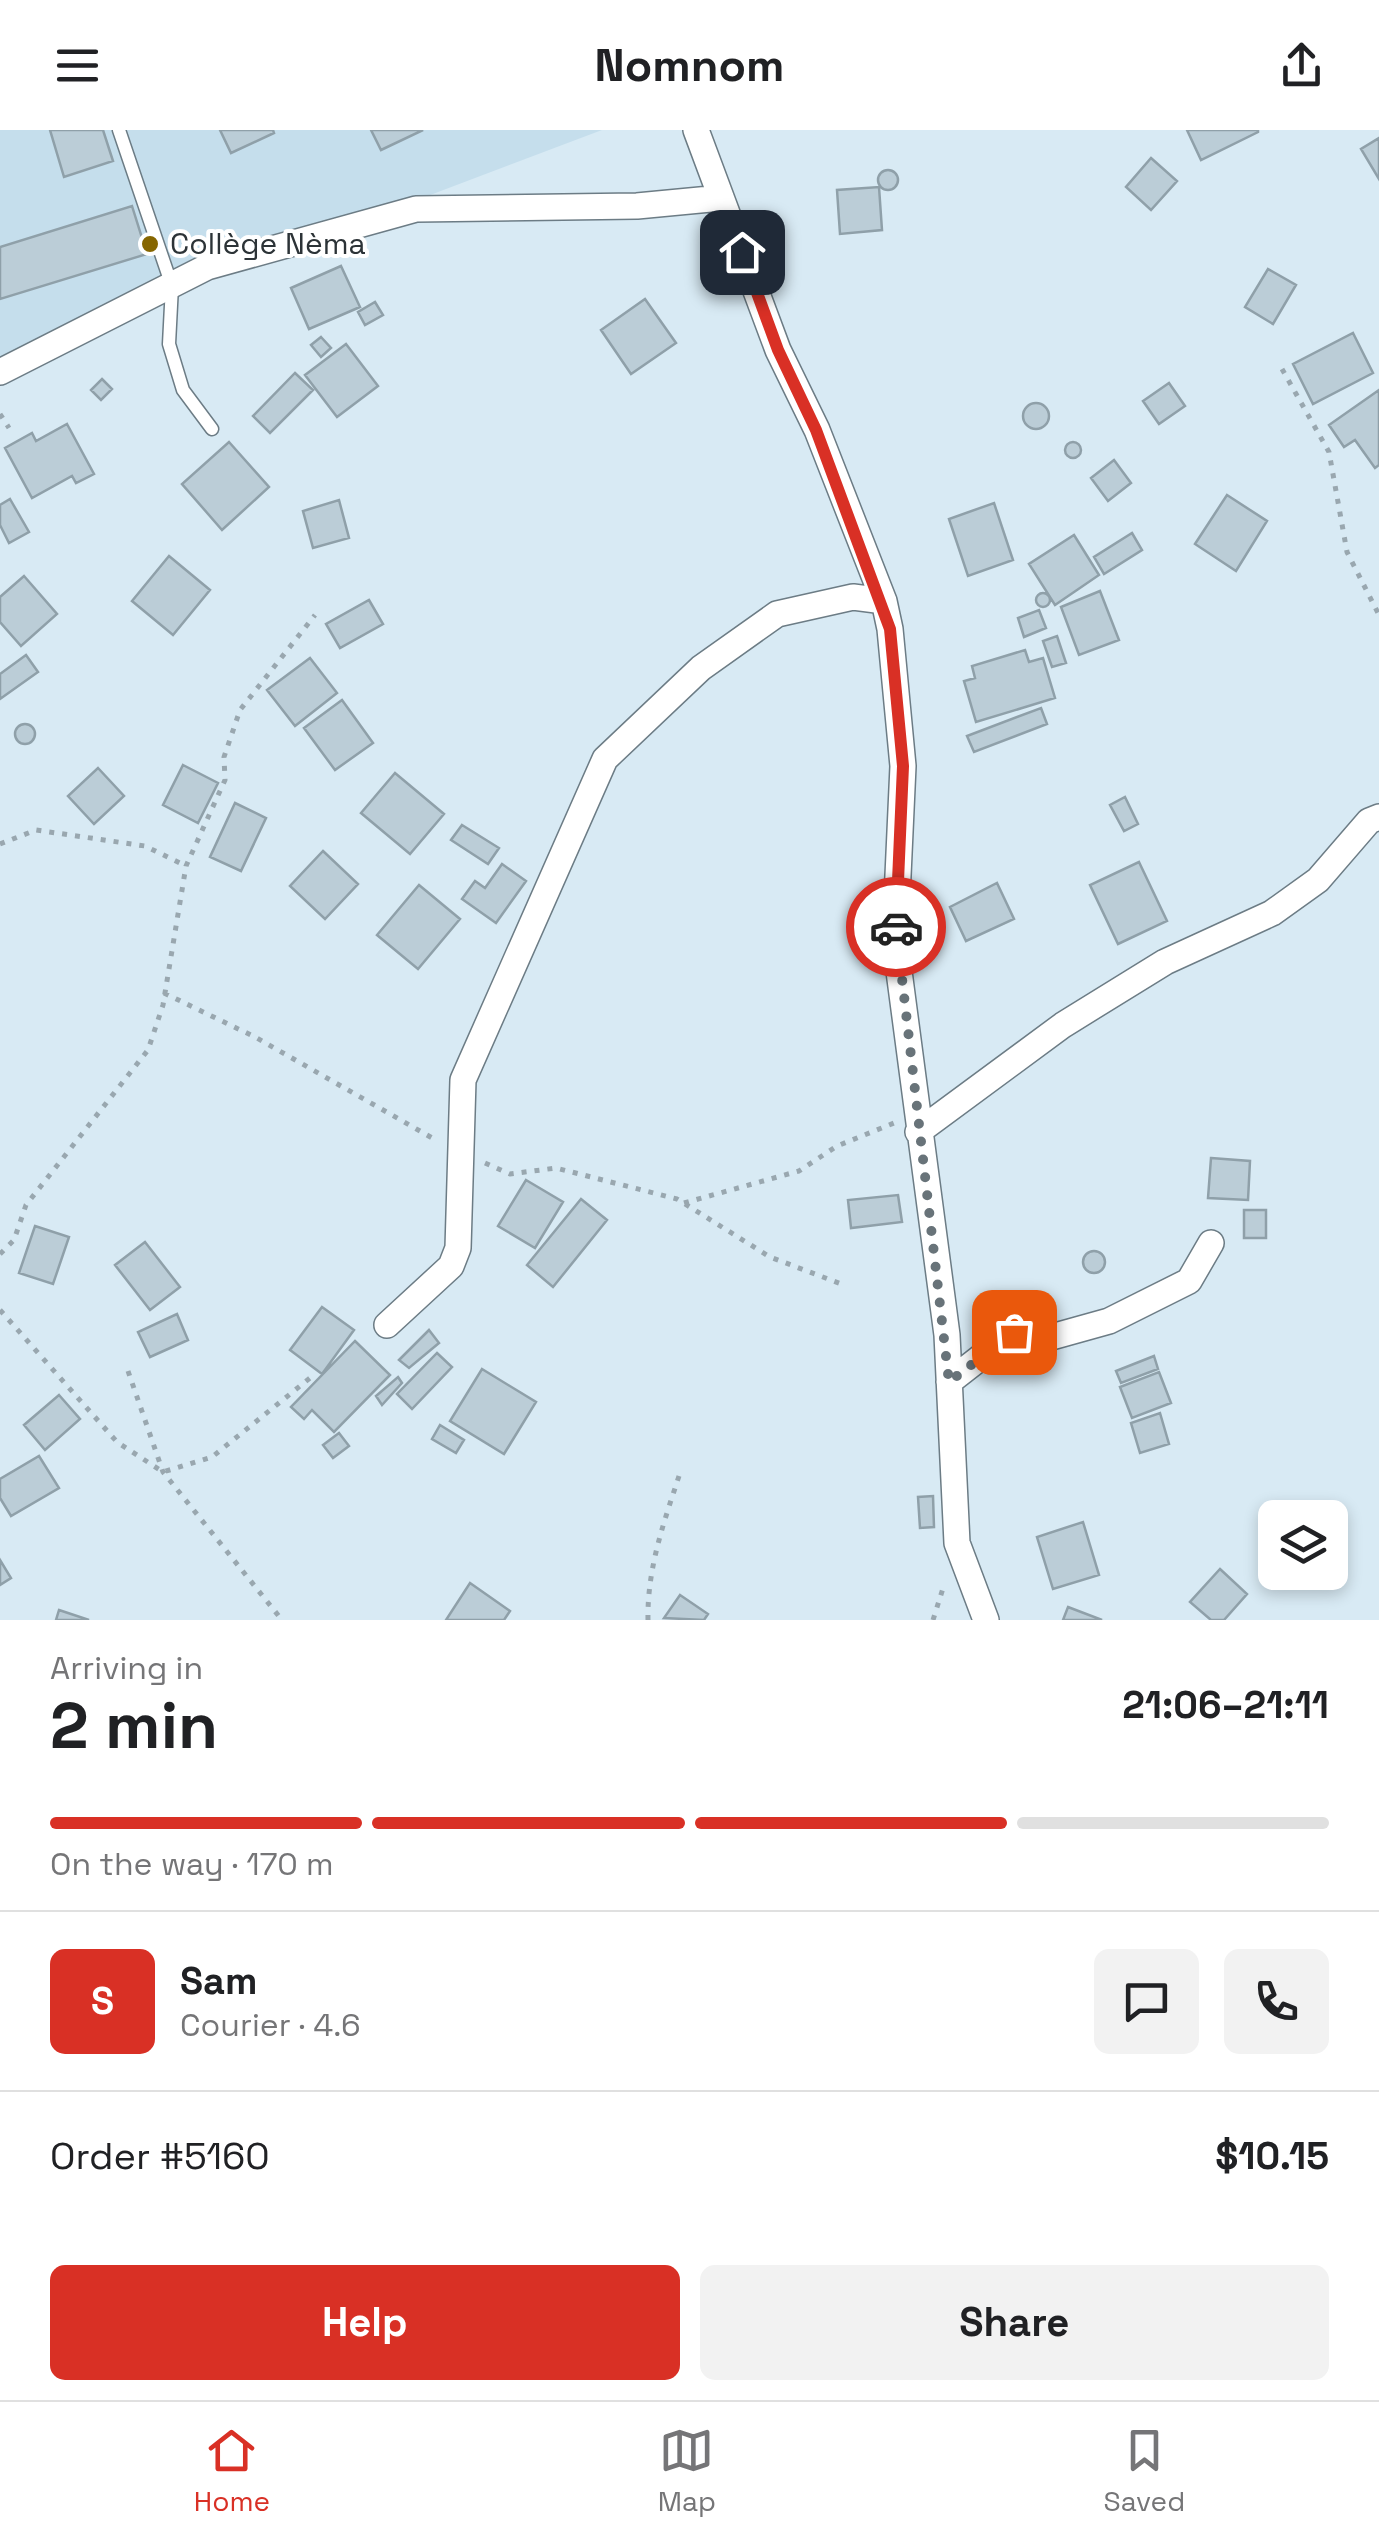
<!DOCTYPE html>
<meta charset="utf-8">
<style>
:root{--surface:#fff;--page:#f2f2f2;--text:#202124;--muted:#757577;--line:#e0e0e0;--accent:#d93025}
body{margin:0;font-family:"Space Grotesk",sans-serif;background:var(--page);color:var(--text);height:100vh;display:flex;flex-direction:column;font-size:38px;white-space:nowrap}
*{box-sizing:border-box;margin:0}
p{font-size:32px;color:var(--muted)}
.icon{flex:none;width:55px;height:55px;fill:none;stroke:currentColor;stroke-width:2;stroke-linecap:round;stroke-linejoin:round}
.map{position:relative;height:1490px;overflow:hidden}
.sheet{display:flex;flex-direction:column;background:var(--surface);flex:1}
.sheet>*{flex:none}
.tools{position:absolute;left:1258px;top:1370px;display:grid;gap:20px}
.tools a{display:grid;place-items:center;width:90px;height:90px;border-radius:15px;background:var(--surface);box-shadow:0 5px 15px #0003;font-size:50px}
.pin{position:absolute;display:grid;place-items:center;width:85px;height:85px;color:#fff;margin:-42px;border-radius:20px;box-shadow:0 5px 15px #0006}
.courier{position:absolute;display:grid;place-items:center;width:100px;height:100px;margin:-50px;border:8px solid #d93025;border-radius:50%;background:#fff;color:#222;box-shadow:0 2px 12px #0007}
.summary em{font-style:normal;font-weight:800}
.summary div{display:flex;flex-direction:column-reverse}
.summary{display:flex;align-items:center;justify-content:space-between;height:170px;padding:0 50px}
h1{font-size:65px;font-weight:800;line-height:75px}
.bar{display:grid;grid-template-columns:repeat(4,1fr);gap:15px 10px;align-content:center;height:120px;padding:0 50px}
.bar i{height:12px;border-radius:8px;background:var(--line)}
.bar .active{background:var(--accent)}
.bar p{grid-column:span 4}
.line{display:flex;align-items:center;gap:25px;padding:0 50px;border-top:2px solid var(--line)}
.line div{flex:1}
.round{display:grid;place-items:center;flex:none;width:105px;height:105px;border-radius:15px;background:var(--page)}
.primary-button{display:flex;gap:20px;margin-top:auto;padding:20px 50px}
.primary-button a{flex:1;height:115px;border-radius:15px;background:var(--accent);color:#fff;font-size:40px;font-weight:800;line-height:115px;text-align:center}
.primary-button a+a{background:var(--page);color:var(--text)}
header{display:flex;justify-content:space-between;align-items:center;height:130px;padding:0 50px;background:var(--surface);font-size:45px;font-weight:800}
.tab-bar{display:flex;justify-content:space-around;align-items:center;height:140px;border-top:2px solid var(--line);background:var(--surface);font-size:28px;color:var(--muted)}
.tab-bar a{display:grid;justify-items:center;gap:5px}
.tab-bar .active{color:var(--accent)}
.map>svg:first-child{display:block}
.built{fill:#c5deec}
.building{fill:#bbcdd7;stroke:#8fa0a9;stroke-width:2.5}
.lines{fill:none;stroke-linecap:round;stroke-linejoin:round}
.lane-casing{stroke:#6c7c85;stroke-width:15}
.street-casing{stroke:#6c7c85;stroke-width:28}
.path{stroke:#99a7af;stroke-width:5;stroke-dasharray:5 8;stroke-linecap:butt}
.lane{stroke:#fff;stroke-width:12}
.street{stroke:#fff;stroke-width:25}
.done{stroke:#687379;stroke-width:10;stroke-dasharray:0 18}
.route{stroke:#d93025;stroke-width:12}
.poi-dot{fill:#866600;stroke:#fff;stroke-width:4}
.labels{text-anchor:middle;stroke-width:8;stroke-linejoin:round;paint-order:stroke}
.poi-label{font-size:30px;fill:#2c3337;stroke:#fff;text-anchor:start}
</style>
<header><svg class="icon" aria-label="menu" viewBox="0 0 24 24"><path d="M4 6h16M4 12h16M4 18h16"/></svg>Nomnom<svg class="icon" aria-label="share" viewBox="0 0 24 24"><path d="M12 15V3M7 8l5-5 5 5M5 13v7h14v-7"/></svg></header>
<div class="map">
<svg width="1379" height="1490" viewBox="0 0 1379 1490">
<rect width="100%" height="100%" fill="#d8eaf4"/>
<path class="built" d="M 0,0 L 602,0 L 0,228 Z"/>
<path class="building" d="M 50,0 L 103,0 L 113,31 L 64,47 Z
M 220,0 L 273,0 L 274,3 L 231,23 Z
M 371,0 L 423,0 L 381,20 Z
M 1187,0 L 1258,0 L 1258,2 L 1201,30 Z
M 1379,8 L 1379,49 L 1361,19 Z
M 1151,28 L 1177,51 L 1151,80 L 1126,57 Z
M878 50a10 10 0 1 1 20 0a10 10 0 1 1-20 0Z
M 879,57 L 882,100 L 840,104 L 837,60 Z
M 132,76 L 147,124 L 0,169 L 0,117 Z
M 341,136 L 360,177 L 309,199 L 291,158 Z
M 1268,139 L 1296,155 L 1273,194 L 1245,177 Z
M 645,169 L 676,213 L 631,244 L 601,200 Z
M 375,172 L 383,185 L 365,195 L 358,182 Z
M 1353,203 L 1373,243 L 1313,274 L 1293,234 Z
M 321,207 L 331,218 L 321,227 L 311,215 Z
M 346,214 L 378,256 L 337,287 L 305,245 Z
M 295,243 L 313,260 L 270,303 L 253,286 Z
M 102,249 L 112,259 L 101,270 L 91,260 Z
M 1169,253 L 1185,276 L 1159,294 L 1143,271 Z
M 1379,260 L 1379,335 L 1375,338 L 1355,310 L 1344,317 L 1329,295 Z
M1023 286a13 13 0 1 1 26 0a13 13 0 1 1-26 0Z
M 67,294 L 94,344 L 76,353 L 72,346 L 32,368 L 5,318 L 32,303 L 36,311 Z
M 229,312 L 269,357 L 222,400 L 182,354 Z
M1065 320a8 8 0 1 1 16 0a8 8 0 1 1-16 0Z
M 1114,330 L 1131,353 L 1108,371 L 1091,348 Z
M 1227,365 L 1267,391 L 1236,441 L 1195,414 Z
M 10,369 L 29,402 L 9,413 L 0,395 L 0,375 Z
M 339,370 L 349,408 L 313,418 L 303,381 Z
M 994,373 L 1013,430 L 968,446 L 949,389 Z
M 1132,403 L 1142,420 L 1104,444 L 1094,427 Z
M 1074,405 L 1099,445 L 1055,475 L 1029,434 Z
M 169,426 L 210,460 L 173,505 L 132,471 Z
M 24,446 L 57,484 L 21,516 L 0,492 L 0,467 Z
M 1100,461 L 1119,510 L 1079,525 L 1061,477 Z
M1036 470a7 7 0 1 1 14 0a7 7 0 1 1-14 0Z
M 369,470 L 383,494 L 340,518 L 326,494 Z
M 1039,480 L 1046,498 L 1024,507 L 1018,488 Z
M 1057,506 L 1066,533 L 1052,537 L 1043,511 Z
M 1025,520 L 1029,532 L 1043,528 L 1055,568 L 976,592 L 964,551 L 975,548 L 972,536 Z
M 26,525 L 38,542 L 0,569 L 0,544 Z
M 310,528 L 337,563 L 295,596 L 267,560 Z
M 342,570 L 373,613 L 335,640 L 304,598 Z
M 1041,578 L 1047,594 L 974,622 L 967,606 Z
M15 604a10 10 0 1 1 20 0a10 10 0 1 1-20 0Z
M 183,635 L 218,653 L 198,693 L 163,675 Z
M 98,638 L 124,666 L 94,694 L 68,666 Z
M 395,643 L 444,684 L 410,724 L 361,683 Z
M 1125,667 L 1138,694 L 1124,701 L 1110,675 Z
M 235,673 L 266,688 L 241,741 L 210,727 Z
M 462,695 L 499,718 L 488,734 L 451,710 Z
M 323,721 L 358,754 L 325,789 L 290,756 Z
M 1139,732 L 1167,791 L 1118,814 L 1090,755 Z
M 502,734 L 526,751 L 496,793 L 462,769 L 475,751 L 485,758 Z
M 997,753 L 1014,789 L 966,811 L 950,777 Z
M 419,755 L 460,789 L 418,839 L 377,805 Z
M 1211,1028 L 1250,1031 L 1248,1070 L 1208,1068 Z
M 526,1050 L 563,1072 L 535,1118 L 498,1096 Z
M 898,1065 L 902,1092 L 851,1098 L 848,1070 Z
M 581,1069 L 607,1090 L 553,1157 L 527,1135 Z
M 1244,1080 L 1266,1080 L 1266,1108 L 1244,1108 Z
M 35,1096 L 69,1107 L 53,1154 L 19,1143 Z
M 145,1112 L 180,1157 L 150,1180 L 115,1135 Z
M1083 1132a11 11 0 1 1 22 0a11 11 0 1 1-22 0Z
M 322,1177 L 354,1200 L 322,1244 L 290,1220 Z
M 177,1184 L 188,1210 L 150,1227 L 138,1202 Z
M 429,1200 L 439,1213 L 409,1238 L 399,1230 Z
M 355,1211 L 390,1245 L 334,1302 L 312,1280 L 304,1289 L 291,1277 Z
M 437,1223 L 452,1237 L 412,1279 L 397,1264 Z
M 1154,1226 L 1158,1239 L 1121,1253 L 1116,1241 Z
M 482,1239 L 536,1272 L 504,1324 L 450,1291 Z
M 1159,1242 L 1171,1273 L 1132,1288 L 1120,1257 Z
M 398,1247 L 402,1253 L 382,1275 L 376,1266 Z
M 59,1265 L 80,1289 L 45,1320 L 24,1295 Z
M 1160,1283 L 1169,1314 L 1140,1323 L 1131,1293 Z
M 440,1295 L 464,1310 L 456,1323 L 432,1309 Z
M 339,1303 L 349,1316 L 333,1328 L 323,1315 Z
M 39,1326 L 59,1358 L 11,1386 L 0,1368 L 0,1349 Z
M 933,1366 L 934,1397 L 920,1398 L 918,1367 Z
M 1083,1392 L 1099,1445 L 1053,1459 L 1037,1407 Z
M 0,1430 L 11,1448 L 0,1455 Z
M 1220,1439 L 1247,1464 L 1224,1490 L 1211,1490 L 1190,1472 Z
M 470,1453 L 510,1481 L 504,1490 L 446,1490 Z
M 680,1465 L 708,1484 L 704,1490 L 664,1488 Z
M 1068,1477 L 1102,1490 L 1063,1490 Z
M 59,1480 L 89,1490 L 56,1490 Z"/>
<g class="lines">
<defs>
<path id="lane" d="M 119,0 L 172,156 L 169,214 L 183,260 L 212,299"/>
<path id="street" d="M 696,0 L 778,220 L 817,300 L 884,471 L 890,499 L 903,636 L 895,811 L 947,1205 L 957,1413 L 986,1490
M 0,242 L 207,137 L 416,79 L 637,76 L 721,68
M 918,1002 L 1063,895 L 1165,832 L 1272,783 L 1318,750 L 1369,691 L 1379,687
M 387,1195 L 451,1136 L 458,1118 L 463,950 L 605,629 L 701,538 L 777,484 L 853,467 L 884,471
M 949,1252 L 1013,1202 L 1048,1208 L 1109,1191 L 1189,1151 L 1211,1113"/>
</defs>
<use href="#lane" class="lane-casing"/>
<use href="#street" class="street-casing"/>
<path class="path" d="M 1282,239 L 1329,322 L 1347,422 L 1379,485
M 0,284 L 9,298
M 0,714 L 36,700 L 145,716 L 186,736
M 164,863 L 255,907 L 434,1009
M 485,1033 L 510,1044 L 556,1038 L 677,1069 L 770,1127 L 844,1155
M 684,1073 L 799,1041 L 837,1016 L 894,993
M 0,1124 L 14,1110 L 26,1075 L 148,920 L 163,875 L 186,736 L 225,650 L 224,627 L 240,580 L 315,485
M 0,1180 L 117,1312 L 163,1342 L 212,1327 L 310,1248
M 128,1241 L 163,1342 L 282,1490
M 648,1490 C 647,1437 665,1389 681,1340
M 933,1490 L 944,1455"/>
<use href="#lane" class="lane"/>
<use href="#street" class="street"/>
</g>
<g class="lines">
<path class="done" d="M 896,797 L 949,1252 L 1014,1202"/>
<path class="route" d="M 742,122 L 778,220 L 816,300 L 890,499 L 903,636 L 896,797"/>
</g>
<circle class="poi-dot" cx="150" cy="114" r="10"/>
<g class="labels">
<g class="poi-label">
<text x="170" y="124">Collège Nèma</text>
</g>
</g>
</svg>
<div class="tools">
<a><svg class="icon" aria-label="layers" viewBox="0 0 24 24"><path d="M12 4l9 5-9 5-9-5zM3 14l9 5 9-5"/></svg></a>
</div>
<div class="pin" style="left:1014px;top:1202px;background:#ea580c"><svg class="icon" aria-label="bag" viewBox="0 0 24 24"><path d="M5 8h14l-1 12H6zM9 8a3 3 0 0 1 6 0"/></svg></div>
<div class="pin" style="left:742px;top:122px;background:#1f2937"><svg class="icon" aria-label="home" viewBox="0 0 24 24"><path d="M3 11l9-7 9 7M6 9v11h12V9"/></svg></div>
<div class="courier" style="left:896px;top:797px"><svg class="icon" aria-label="car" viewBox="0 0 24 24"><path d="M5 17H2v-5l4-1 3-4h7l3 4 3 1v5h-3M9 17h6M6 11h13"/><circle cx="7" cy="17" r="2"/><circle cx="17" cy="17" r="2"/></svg></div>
</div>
<section class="sheet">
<div class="summary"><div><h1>2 min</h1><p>Arriving in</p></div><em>21:06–21:11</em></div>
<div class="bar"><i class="active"></i><i class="active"></i><i class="active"></i><i></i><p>On the way · 170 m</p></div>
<div class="line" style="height:180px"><b class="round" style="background:var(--accent);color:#fff">S</b><div><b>Sam</b><p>Courier · 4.6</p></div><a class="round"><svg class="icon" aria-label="chat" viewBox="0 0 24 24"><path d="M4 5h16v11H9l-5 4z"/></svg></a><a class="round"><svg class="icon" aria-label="phone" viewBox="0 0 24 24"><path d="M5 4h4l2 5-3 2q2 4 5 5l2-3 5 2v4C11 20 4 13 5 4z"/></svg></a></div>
<div class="line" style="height:130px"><div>Order #5160</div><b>$10.15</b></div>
<div class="primary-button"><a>Help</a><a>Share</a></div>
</section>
<nav class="tab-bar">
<a class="active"><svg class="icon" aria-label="home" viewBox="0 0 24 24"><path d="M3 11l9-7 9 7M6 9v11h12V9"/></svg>Home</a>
<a><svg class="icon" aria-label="map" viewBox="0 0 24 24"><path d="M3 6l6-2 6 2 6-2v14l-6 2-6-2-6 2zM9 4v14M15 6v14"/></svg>Map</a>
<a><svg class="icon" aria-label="saved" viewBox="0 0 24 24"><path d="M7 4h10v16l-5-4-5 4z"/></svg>Saved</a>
</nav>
